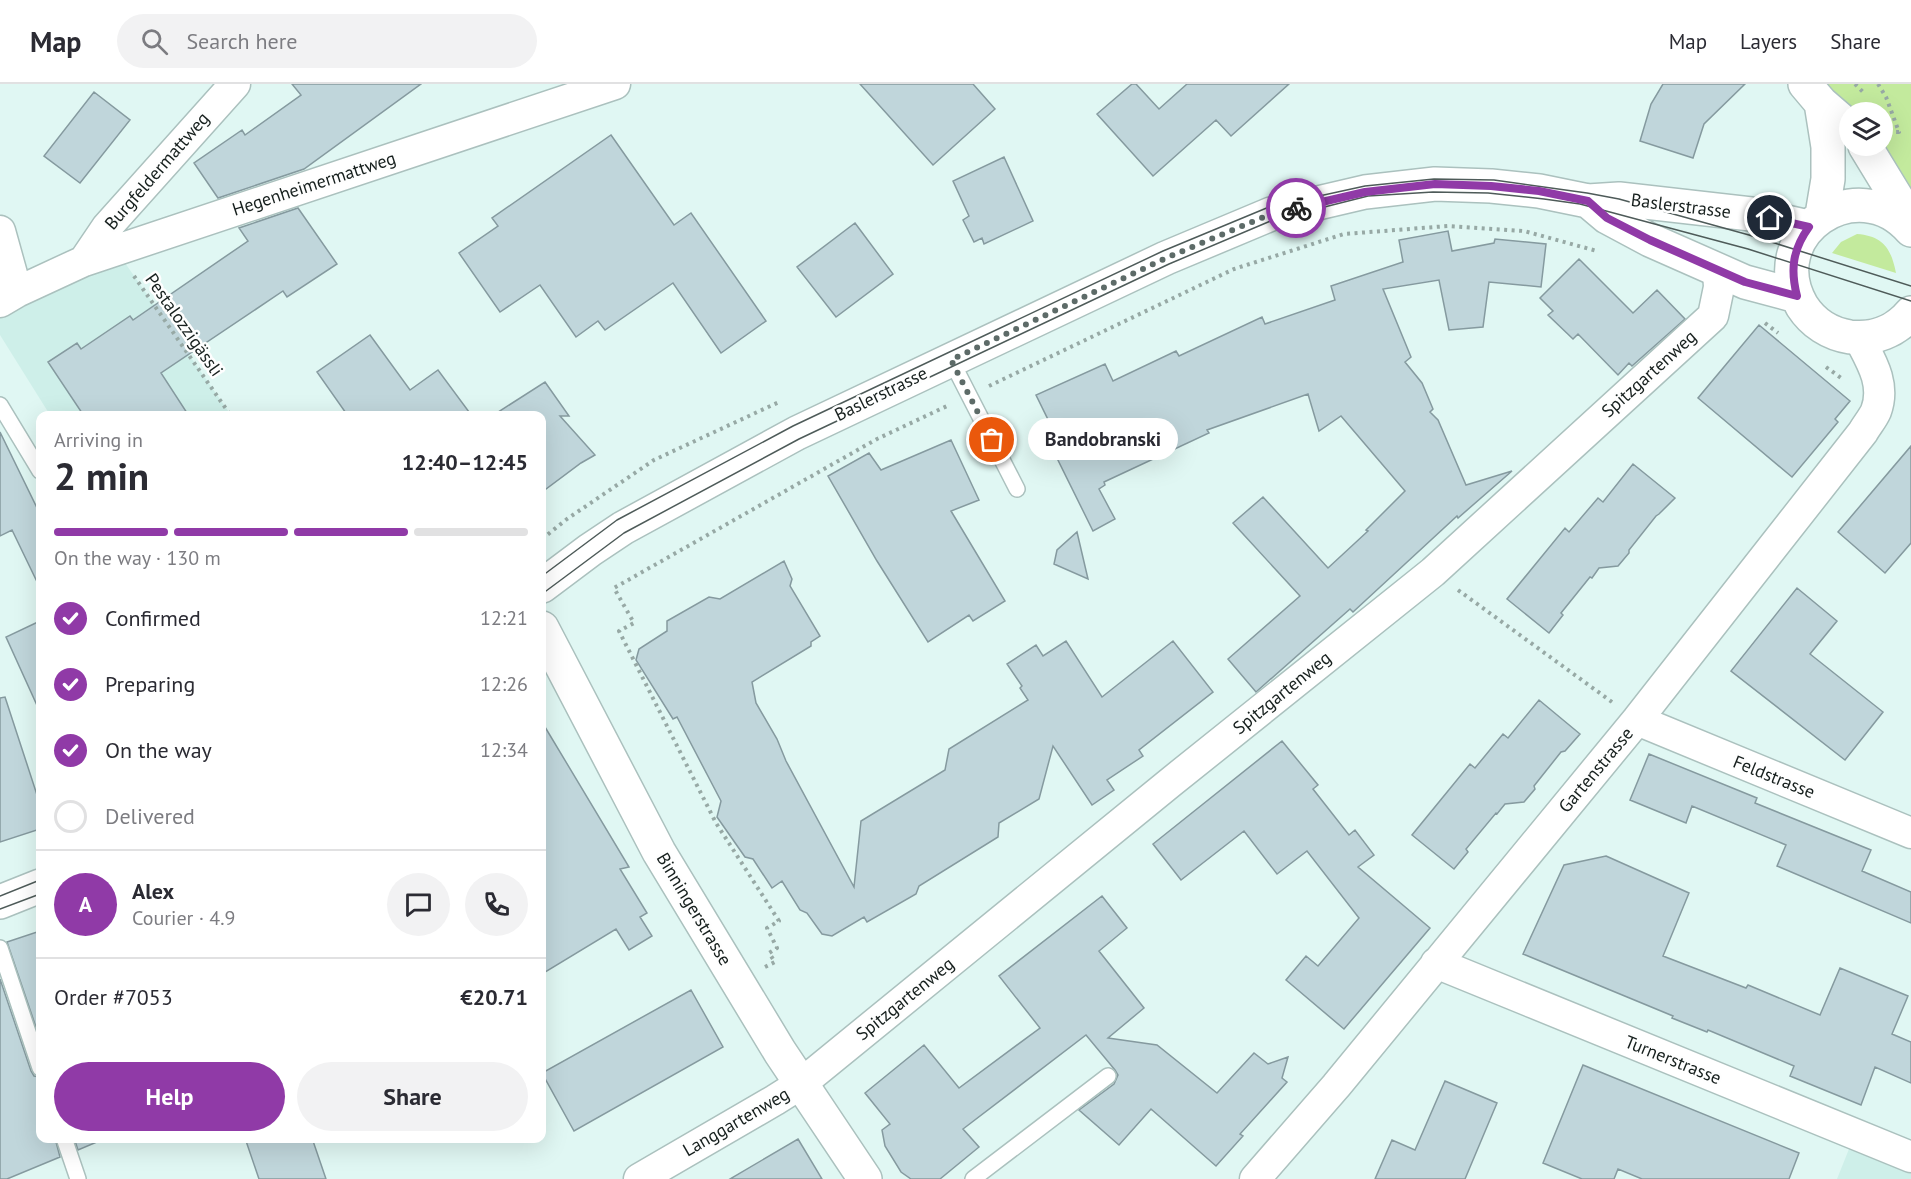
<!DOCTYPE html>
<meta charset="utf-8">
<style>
:root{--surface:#fff;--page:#f2f2f3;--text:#2b2b33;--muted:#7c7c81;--line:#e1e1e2;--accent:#903aa7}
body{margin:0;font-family:"PT Sans",sans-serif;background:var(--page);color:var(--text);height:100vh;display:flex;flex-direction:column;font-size:22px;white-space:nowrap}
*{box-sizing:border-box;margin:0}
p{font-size:20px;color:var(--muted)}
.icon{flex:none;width:33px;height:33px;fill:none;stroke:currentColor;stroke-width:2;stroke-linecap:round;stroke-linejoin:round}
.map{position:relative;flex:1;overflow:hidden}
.details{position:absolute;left:36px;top:327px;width:510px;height:732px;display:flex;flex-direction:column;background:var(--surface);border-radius:12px;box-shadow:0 6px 24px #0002}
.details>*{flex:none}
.tools{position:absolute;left:1839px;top:18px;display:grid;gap:12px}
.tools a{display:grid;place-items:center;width:54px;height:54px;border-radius:50%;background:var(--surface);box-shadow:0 6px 24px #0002;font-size:30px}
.pin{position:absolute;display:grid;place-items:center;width:51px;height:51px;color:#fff;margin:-26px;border:3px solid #fff;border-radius:50%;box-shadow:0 2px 6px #0007}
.courier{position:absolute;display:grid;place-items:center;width:60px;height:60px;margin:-30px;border:4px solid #903aa7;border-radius:50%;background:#fff;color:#222;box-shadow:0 2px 8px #0007}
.bubble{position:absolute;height:42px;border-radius:21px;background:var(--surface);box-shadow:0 6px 24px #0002;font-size:20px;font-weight:800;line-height:42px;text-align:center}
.overview em{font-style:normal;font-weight:800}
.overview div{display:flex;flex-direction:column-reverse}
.overview{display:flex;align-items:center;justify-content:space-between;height:102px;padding:0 18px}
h1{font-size:39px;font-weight:800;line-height:45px}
.bar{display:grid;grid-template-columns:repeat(4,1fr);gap:9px 6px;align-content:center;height:72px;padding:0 18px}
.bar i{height:8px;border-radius:4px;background:var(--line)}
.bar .selected{background:var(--accent)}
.bar p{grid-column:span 4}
.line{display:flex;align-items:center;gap:15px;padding:0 18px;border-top:2px solid var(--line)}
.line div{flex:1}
.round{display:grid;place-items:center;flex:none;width:63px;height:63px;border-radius:32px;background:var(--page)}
ol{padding:0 18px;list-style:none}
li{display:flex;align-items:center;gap:18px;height:66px}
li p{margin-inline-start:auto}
li .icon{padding:6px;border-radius:50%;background:var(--accent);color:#fff;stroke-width:4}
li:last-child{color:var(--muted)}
li i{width:33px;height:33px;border:3px solid var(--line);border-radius:50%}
.action{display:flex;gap:12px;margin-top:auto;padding:12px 18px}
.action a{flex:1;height:69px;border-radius:36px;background:var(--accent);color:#fff;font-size:24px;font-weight:800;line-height:69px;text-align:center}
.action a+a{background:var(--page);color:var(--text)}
header{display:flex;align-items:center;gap:36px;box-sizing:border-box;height:84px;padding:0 30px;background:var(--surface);border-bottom:2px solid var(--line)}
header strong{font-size:28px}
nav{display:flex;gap:33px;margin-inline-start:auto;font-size:21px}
.search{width:420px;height:54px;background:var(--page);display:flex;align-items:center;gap:15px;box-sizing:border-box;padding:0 21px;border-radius:33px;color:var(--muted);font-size:22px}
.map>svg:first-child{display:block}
.built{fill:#ceefe9}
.green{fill:#c3ea9d}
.building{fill:#c0d6db;stroke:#859a9f;stroke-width:1.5}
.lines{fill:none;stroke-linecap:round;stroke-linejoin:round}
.lane-casing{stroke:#abc1be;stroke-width:18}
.street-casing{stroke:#abc1be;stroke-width:33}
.secondary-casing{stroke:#abc1be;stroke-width:36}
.path{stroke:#97a9a5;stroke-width:4;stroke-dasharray:3 4.5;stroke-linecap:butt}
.lane{stroke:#fff;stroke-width:15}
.street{stroke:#fff;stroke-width:30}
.secondary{stroke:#fff;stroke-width:33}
.tram{stroke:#4e5b59;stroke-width:1.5}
.done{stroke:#5d6b68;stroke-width:6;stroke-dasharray:0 10.8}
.route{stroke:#903aa7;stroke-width:8}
.labels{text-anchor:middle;stroke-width:5;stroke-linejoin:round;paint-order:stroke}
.street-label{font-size:18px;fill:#161f1d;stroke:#fefefe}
</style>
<header>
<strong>Map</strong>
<div class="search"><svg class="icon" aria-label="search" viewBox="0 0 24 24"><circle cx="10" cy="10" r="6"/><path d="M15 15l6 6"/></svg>Search here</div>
<nav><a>Map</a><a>Layers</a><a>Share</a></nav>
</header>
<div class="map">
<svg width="1911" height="1095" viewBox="0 0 1911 1095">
<rect width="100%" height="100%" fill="#e0f7f3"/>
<path class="built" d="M 116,166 L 231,331 L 50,331 L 0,251 L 0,219 Z
M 1855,1050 L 1911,1073 L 1911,1095 L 1837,1095 Z"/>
<path class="green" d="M 1805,0 L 1911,0 L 1911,141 L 1882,62 L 1882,28 L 1850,28 Z
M 1857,150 C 1883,152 1891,164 1896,189 L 1832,169 L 1841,158 Z"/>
<path class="building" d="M 292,0 L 421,0 L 304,85 L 218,114 L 194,79 L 242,46 L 245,51 L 301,11 Z
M 860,0 L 973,0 L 995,25 L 933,81 Z
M 1132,0 L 1136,0 L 1159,25 L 1187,0 L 1289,0 L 1231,52 L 1216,36 L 1153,92 L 1097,30 Z
M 1663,0 L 1745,0 L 1704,40 L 1693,74 L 1640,57 L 1651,20 Z
M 94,8 L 130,36 L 80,99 L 44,72 Z
M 611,51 L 674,141 L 691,129 L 766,237 L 721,269 L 673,199 L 605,246 L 598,237 L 576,253 L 540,201 L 500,228 L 459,169 L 498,142 L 492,134 Z
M 1004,73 L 1033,137 L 984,160 L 982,154 L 974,158 L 963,136 L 969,132 L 953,97 Z
M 298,124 L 337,180 L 287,213 L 283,207 L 161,289 L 189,332 L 84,332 L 48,278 L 77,259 L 81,265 L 130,232 L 133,236 L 248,157 L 239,144 Z
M 855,139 L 893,190 L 836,233 L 797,183 Z
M 1448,147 L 1452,167 L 1494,159 L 1495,155 L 1546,160 L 1541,203 L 1489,198 L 1483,243 L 1449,246 L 1439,196 L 1383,205 L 1411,273 L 1405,278 L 1422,299 L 1433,325 L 1430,328 L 1438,336 L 1466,401 L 1512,387 L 1458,434 L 1457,432 L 1353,528 L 1350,525 L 1256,608 L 1228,575 L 1300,512 L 1233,439 L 1263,413 L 1328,484 L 1368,447 L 1366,446 L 1405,407 L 1341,332 L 1319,347 L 1308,310 L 1207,346 L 1209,349 L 1104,398 L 1105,401 L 1099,405 L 1115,435 L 1093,447 L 1052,364 L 1060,360 L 1036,311 L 1105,280 L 1113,297 L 1176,267 L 1179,272 L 1262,233 L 1265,240 L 1335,216 L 1331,202 L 1403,178 L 1399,156 Z
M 1579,175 L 1633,229 L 1657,206 L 1685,235 L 1632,282 L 1629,279 L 1618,291 L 1578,250 L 1573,255 L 1548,231 L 1553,227 L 1540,214 Z
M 1759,241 L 1850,317 L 1835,335 L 1838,338 L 1792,393 L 1698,314 Z
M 370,251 L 410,306 L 438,286 L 472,332 L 348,332 L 317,288 Z
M 545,298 L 569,332 L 560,332 L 595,371 L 581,379 L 542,408 L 542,332 L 492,332 Z
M 0,348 L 40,430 L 40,504 L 12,446 L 0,452 Z
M 951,356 L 979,416 L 951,427 L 1005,517 L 973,537 L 969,531 L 928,558 L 877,477 L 828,392 L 869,369 L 881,386 Z
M 1911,362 L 1911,459 L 1885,489 L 1838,448 Z
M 1633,380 L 1675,414 L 1659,430 L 1656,432 L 1629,466 L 1629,469 L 1618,482 L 1599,484 L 1592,494 L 1590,493 L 1561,529 L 1563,531 L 1549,549 L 1507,515 L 1565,444 L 1569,448 L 1598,414 L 1603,418 Z
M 1077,448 L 1088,495 L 1054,480 L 1057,466 Z
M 784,477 L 792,495 L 790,502 L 820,552 L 811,558 L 811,562 L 752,598 L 756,619 L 777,655 L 786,677 L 854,803 L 861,737 L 945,686 L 949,665 L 1028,616 L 1020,604 L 1022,602 L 1007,580 L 1036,561 L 1043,572 L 1066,557 L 1102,613 L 1173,557 L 1213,608 L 1139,666 L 1143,672 L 1107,696 L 1114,706 L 1092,721 L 1053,662 L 1039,715 L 999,739 L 998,753 L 919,802 L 916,810 L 867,838 L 864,833 L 832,852 L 822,850 L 807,829 L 800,826 L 782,797 L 772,804 L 753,775 L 745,773 L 717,733 L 721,717 L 677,633 L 673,635 L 636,576 L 639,565 L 667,547 L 667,537 L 709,513 L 720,515 Z
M 1797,504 L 1837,537 L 1810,570 L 1883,628 L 1845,676 L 1731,587 Z
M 40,537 L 40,628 L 6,553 Z
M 5,613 L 40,720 L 40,745 L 0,758 L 0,614 Z
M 1539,616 L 1580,650 L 1565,667 L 1561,668 L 1534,702 L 1535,705 L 1524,718 L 1505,720 L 1497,730 L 1496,729 L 1466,765 L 1468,768 L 1454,785 L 1412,751 L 1470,680 L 1475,684 L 1503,650 L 1508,654 Z
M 542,638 L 629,783 L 620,785 L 647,829 L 640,833 L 652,852 L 629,866 L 616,845 L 542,890 Z
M 1282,657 L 1318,701 L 1313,705 L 1349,751 L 1355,746 L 1374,771 L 1358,783 L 1430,844 L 1344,945 L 1286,896 L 1306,872 L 1318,882 L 1359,834 L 1307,767 L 1277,790 L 1244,747 L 1181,796 L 1153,760 Z
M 1649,670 L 1757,714 L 1755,719 L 1871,766 L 1862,787 L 1911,808 L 1911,839 L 1777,782 L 1786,761 L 1692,722 L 1686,739 L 1630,716 Z
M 1606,772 L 1689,809 L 1663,872 L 1746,904 L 1748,901 L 1820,931 L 1840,884 L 1908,912 L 1892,950 L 1911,958 L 1911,999 L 1875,983 L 1861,1021 L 1790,992 L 1794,982 L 1708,946 L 1707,948 L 1672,934 L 1673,932 L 1523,870 L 1564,781 Z
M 1102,812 L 1127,844 L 1099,867 L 1144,924 L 1108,954 L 1157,961 L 1217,1009 L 1254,969 L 1268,980 L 1288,973 L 1282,994 L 1287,998 L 1240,1050 L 1243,1052 L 1216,1082 L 1151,1025 L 1119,1061 L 1079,1026 L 1114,1000 L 1118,991 L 1115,986 L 1086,951 L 963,1045 L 979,1063 L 940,1095 L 911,1095 L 901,1088 L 885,1062 L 882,1046 L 890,1040 L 865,1009 L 924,961 L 959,1004 L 1040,944 L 999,892 Z
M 40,847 L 40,955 L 7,858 Z
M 0,895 L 31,987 L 34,992 L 40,993 L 40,1054 L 55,1054 L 60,1073 L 7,1095 L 0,1095 Z
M 691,906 L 723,963 L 574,1047 L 542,989 Z
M 1583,981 L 1799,1069 L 1789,1095 L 1642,1095 L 1618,1085 L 1614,1095 L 1582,1095 L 1543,1079 Z
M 1445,997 L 1497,1019 L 1465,1095 L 1375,1095 L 1392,1056 L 1415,1066 Z
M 74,1054 L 104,1054 L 104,1055 L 78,1066 Z
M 245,1054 L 312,1054 L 326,1095 L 259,1095 Z
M 798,1055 L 822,1095 L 730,1095 Z"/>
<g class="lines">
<defs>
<path id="lane" d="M 951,276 L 1017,405
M 0,321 L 40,387
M 0,864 L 40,984
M 64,1054 L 78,1095
M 973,1095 L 1108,992"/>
<path id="street" d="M 0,147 L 17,208
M 84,177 L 107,143 L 235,0
M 0,218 L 17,208 L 84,177 L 615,0
M 1637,636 L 1911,749
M 1436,879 L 1911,1073
M 639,1095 L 775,1016 L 802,999 L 1171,698 L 1433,488 L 1713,232 L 1719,203 L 1718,186
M 1255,1095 L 1336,1002 L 1637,636 L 1863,348 C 1867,341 1873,334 1876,327 C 1886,300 1871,277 1859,254"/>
<path id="secondary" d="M 1805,0 L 1821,19 L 1850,44
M 1821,19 L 1828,63 L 1828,95 L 1822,131
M 1865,62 L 1904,126 L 1904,138
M 1588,117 L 1607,133 L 1650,156 L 1745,198 L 1797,212
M 1911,146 C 1857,84 1760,150 1802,222 C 1813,239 1830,250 1850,253 C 1874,256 1896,247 1911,229
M 542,502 L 590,466 L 623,444 L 797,349 L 1166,174 L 1271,130 L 1365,108 L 1435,100 L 1491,102 L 1539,107 L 1588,117 L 1619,115 L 1751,130 L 1809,143
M 542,544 L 659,768 L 780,968 L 865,1095
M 0,818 L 40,802"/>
</defs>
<use href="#lane" class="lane-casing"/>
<use href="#street" class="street-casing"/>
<use href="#secondary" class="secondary-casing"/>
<path class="path" d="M 1855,0 L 1863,8
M 1878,0 L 1886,13 L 1899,48 L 1894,48
M 134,192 L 231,332
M 1765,239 L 1778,249
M 1826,283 L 1844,296
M 989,302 L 1234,185 L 1344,150 L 1448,142 L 1524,147 L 1597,167
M 542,455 L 567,435 L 654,376 L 779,318
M 1458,506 L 1612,618
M 765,883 L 775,878 L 769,869 L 777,864 L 767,844 L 779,837 L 716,739 L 619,547 L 634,539 L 614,504 L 877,355 L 947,322"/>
<use href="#lane" class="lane"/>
<use href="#street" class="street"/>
<use href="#secondary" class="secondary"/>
<path class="tram" d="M 542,492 L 617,436 L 793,342 L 1163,167 L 1269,123 L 1365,102 L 1434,95 L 1494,96 L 1587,109 L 1619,115 L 1749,151 L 1911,202
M 542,510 L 624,449 L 799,355 L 1169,180 L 1273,136 L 1368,112 L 1433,108 L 1488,109 L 1544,115 L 1580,120 L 1748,165 L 1911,217
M 0,812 L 40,796
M 0,825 L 40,810"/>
</g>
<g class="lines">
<path class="done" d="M 992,356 L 951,276 L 1166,174 L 1271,130 L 1296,124"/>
<path class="route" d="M 1296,124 L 1365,108 L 1435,100 L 1491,102 L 1539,107 L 1588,117 L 1607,134 L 1650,156 L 1745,198 L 1797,212 C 1790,185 1793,165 1809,143 L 1770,134"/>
</g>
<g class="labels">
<g class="street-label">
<text transform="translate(157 87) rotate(-49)" y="6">Burgfeldermattweg</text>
<text transform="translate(314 100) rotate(-18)" y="6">Hegenheimermattweg</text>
<text transform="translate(1681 122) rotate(7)" y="6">Baslerstrasse</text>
<text transform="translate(184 241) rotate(55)" y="6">Pestalozzigässli</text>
<text transform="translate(1649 290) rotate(-42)" y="6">Spitzgartenweg</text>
<text transform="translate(881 310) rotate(-26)" y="6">Baslerstrasse</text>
<text transform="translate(1282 609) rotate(-39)" y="6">Spitzgartenweg</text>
<text transform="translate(1596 686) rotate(-50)" y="6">Gartenstrasse</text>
<text transform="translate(1774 693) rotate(22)" y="6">Feldstrasse</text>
<text transform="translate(694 825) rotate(59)" y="6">Binningerstrasse</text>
<text transform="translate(905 915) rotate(-39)" y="6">Spitzgartenweg</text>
<text transform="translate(1673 976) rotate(22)" y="6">Turnerstrasse</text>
<text transform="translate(736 1038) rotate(-30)" y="6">Langgartenweg</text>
</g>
</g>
</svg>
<div class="tools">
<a><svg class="icon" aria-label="layers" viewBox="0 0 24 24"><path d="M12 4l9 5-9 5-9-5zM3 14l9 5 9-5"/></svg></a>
</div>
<div class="pin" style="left:992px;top:356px;background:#ea580c"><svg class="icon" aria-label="bag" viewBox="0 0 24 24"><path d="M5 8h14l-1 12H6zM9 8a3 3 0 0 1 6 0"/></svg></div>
<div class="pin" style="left:1770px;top:134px;background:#1f2937"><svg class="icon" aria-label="home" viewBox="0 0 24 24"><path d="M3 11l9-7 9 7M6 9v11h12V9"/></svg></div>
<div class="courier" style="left:1296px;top:124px"><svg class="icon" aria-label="bike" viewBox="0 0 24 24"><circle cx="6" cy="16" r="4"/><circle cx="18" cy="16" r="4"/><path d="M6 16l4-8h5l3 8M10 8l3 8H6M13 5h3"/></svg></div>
<div class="bubble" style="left:1028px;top:334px;width:150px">Bandobranski</div>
<section class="details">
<div class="overview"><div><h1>2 min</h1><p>Arriving in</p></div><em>12:40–12:45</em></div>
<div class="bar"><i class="selected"></i><i class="selected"></i><i class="selected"></i><i></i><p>On the way · 130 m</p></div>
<ol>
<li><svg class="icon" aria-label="check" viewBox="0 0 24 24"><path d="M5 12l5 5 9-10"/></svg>Confirmed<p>12:21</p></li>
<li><svg class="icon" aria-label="check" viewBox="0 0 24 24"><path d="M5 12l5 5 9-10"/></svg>Preparing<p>12:26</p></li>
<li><svg class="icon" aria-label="check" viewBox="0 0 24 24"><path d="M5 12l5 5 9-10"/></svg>On the way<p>12:34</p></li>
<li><i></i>Delivered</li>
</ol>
<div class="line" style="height:108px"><b class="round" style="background:var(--accent);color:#fff">A</b><div><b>Alex</b><p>Courier · 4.9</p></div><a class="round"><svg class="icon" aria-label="chat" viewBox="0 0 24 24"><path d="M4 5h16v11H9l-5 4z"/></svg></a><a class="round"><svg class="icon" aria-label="phone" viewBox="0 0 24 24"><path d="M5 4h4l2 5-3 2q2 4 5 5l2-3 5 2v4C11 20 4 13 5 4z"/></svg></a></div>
<div class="line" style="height:78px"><div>Order #7053</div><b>€20.71</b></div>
<div class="action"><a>Help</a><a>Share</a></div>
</section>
</div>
